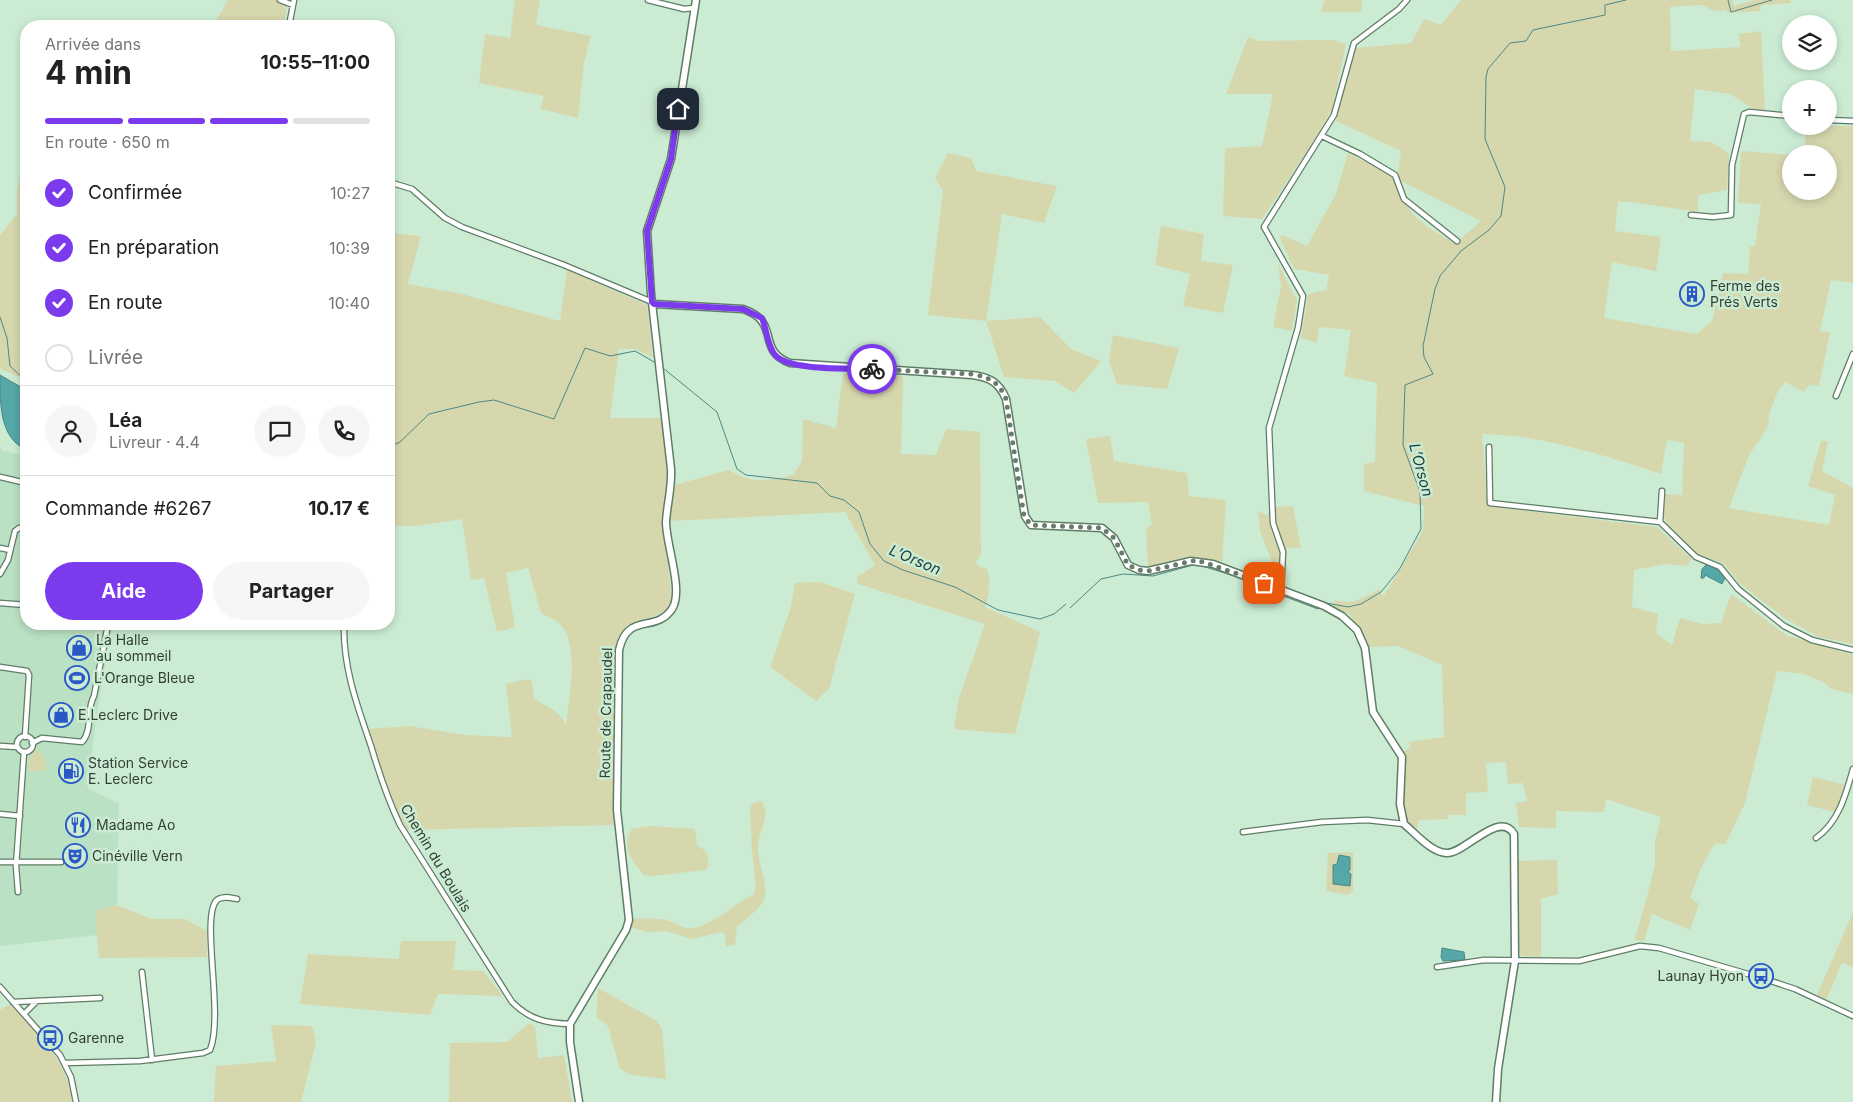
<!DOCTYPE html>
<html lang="fr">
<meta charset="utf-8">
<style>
:root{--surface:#fff;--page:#f6f6f6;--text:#222;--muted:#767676;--line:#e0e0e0;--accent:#7c3aed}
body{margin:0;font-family:Inter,sans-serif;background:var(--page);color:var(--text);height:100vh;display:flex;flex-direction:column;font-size:19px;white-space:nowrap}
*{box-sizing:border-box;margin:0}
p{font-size:16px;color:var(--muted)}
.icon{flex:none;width:28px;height:28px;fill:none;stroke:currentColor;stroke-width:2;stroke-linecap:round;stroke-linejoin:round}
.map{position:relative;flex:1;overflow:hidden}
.panel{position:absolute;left:20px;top:20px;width:375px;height:610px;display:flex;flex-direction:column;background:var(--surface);border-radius:20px;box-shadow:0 2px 8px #0003}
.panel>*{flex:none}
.buttons{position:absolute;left:1782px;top:15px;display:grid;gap:10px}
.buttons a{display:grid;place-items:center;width:55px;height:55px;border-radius:50%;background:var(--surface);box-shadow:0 2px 8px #0003;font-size:25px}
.pin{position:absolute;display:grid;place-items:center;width:42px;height:42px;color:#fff;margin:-21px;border-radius:10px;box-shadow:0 2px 8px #0006}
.courier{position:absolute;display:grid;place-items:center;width:50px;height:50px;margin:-25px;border:4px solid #7c3aed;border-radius:50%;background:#fff;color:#222;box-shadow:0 1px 6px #0007}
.summary em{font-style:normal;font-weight:700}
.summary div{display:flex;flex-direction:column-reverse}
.summary{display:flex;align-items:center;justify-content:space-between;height:85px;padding:0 25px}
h1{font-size:32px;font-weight:700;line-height:38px}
.bar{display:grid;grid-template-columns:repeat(4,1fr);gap:8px 5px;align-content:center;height:60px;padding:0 25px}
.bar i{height:6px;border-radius:4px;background:var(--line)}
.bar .current{background:var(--accent)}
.bar p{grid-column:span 4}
.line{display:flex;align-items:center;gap:12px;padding:0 25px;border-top:1px solid var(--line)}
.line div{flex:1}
.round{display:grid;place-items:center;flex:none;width:52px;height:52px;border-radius:26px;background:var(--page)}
ol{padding:0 25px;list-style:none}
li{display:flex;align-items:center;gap:15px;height:55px}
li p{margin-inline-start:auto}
li .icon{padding:5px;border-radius:50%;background:var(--accent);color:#fff;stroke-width:4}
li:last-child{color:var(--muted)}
li i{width:28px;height:28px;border:2px solid var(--line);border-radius:50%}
.action{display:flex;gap:10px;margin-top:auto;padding:10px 25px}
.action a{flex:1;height:58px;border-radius:30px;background:var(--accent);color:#fff;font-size:20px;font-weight:700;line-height:58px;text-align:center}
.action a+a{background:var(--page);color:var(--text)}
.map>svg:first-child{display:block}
.built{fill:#bae1c3}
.green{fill:#d7d7ae}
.water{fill:#56a7a8;stroke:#4c8886}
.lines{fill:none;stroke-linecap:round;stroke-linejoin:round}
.stream{stroke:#4c8886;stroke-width:1}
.street-casing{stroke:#5f7d66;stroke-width:7}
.secondary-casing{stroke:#5f7d66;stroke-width:9}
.street{stroke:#fff;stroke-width:4.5}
.secondary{stroke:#fff;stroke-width:6}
.done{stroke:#687c6d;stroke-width:5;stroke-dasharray:0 9}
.route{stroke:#7c3aed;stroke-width:6}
.labels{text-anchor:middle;stroke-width:5;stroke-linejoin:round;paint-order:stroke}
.poi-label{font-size:14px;fill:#334036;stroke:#cbecd3;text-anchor:start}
.street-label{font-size:14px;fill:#334036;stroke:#cbecd3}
.water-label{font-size:15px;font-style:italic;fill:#1a4041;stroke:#cbecd3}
</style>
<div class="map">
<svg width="1853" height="1102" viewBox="0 0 1853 1102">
<rect width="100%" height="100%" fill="#cbecd3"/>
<path class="built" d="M 0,447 L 3,451 L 26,456 L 26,624 L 113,624 L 97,712 L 88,788 L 119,804 L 117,905 L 95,911 L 97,935 L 0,946 Z"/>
<path class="green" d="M 228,0 L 276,0 L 287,6 L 284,26 L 213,26 Z
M 515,0 L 540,0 L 536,25 L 591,36 L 584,63 L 578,118 L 540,109 L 544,96 L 479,83 L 485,34 L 510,38 Z
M 1325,0 L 1362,0 L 1361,12 L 1320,12 Z
M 1461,0 L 1732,0 L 1734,6 L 1754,0 L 1791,0 L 1791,3 L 1761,5 L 1760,11 L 1727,13 L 1727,10 L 1714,11 L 1702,5 L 1670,7 L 1671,51 L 1740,47 L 1739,34 L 1761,31 L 1765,110 L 1755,110 L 1730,94 L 1695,89 L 1690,141 L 1711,142 L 1729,153 L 1727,190 L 1698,195 L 1698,212 L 1632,202 L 1618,202 L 1615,231 L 1661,237 L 1656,271 L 1612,262 L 1604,318 L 1697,334 L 1712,321 L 1723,273 L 1748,274 L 1750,247 L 1755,245 L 1761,204 L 1738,203 L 1741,151 L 1791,155 L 1791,191 L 1829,191 L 1829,154 L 1795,154 L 1794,149 L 1805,149 L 1806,126 L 1853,126 L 1853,283 L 1831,280 L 1820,331 L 1830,332 L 1819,386 L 1809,385 L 1804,392 L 1785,382 L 1777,393 L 1768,418 L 1770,421 L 1761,438 L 1749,455 L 1729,508 L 1829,525 L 1835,495 L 1808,486 L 1821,441 L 1828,441 L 1822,471 L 1853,488 L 1853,644 L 1819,637 L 1786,619 L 1740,584 L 1723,563 L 1698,554 L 1667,523 L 1664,517 L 1665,494 L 1682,495 L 1684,443 L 1667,440 L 1661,474 C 1603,455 1543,435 1482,434 L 1488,506 L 1657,527 L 1692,559 L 1686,566 L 1665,564 L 1634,570 L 1632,607 L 1658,614 L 1656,633 L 1672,645 L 1680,618 L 1703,624 L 1721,623 L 1731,594 L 1786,635 L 1853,655 L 1853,694 L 1831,689 L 1823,682 L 1804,674 L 1777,671 L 1745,803 L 1725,845 L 1715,843 L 1701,868 L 1690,898 L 1699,904 L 1690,930 L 1652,914 L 1644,942 L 1635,939 L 1651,882 L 1655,863 L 1655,842 L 1661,817 L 1606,799 L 1604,812 L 1556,811 L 1556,828 L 1519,827 L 1516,803 L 1527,801 L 1523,783 L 1508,784 L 1506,762 L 1486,763 L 1488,792 L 1466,793 L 1466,815 L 1448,815 L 1448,819 L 1419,820 L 1416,831 C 1393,810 1407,780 1403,752 L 1411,747 L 1408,742 L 1444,737 L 1442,665 L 1398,646 L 1367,647 L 1357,625 L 1349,614 L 1332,606 L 1335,600 C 1353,605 1364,598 1379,589 L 1383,597 L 1423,531 L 1424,506 L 1364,491 L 1364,464 L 1375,462 L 1377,383 L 1344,376 L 1351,330 L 1319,327 L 1317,343 L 1301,338 L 1308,294 L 1326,290 L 1329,275 L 1294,269 L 1280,238 L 1282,235 L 1307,246 L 1336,194 L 1348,153 L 1393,176 C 1407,217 1420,222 1455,244 L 1481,221 L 1399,180 L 1398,171 L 1401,151 L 1336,121 L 1351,58 L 1356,48 L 1411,43 L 1424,19 L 1441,25 Z
M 1248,37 L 1259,41 L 1332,40 L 1346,44 L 1332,109 L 1317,136 L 1262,219 L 1223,216 L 1225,148 L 1262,146 L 1273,94 L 1226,94 Z
M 948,153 L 971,158 L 976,171 L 1057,186 L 1044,223 L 1002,214 L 986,321 L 1040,317 L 1071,349 L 1101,361 L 1074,393 L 1055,381 L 1004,377 L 986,321 L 928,315 L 943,191 L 935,178 Z
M 23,162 L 26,162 L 26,381 L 0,368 L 0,235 L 17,214 L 17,191 Z
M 1161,226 L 1204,234 L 1201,261 L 1233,265 L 1223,313 L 1183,306 L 1190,274 L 1155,265 Z
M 389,233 L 421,236 L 408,284 L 462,294 L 560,321 L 567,270 L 647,305 L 653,358 L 636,349 L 619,349 L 610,418 L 662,418 L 668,487 L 664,525 L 672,600 L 665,612 L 627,625 L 619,637 L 616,666 L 614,804 L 616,825 L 407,830 L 393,805 L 368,729 L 410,726 L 465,735 L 512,737 L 506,684 L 528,679 L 532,681 L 534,698 C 549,709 554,706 566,724 C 569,698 581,642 558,622 C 553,619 546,616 541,613 L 528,568 L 506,573 L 515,627 L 497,632 L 484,578 L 471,580 L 462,519 L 416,526 L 389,526 Z
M 1278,264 L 1297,300 L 1292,331 L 1273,327 L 1281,286 Z
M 1113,335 L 1179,348 L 1167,389 L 1117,384 L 1109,361 Z
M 843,373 L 903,376 L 901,454 L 936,455 L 946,429 L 980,432 L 981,554 L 976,562 L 978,566 L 987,569 C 991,581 989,595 985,607 L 1040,632 L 1015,734 L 954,729 L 959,698 L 985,624 L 858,584 L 857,577 L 875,565 L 845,512 L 669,521 L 675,485 L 729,470 C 752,484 767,481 793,475 L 802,461 L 803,419 L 836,428 Z
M 1110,436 L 1114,461 L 1187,473 L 1189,496 L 1226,500 L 1222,562 L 1191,556 L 1148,567 L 1146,528 L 1152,525 L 1148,502 L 1098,503 L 1086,439 Z
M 1293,506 L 1301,548 L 1287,548 L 1285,588 L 1272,582 L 1274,567 L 1260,531 L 1258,511 L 1266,515 L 1275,507 Z
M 820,582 L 855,594 L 829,689 L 816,701 L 770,667 L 790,610 L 795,583 Z
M 38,750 L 44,757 L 44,760 L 46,760 L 45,772 L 41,770 L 29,772 L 29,760 L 34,751 Z
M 1813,777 L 1846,785 L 1835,812 L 1807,805 Z
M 762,801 C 771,817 759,830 758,846 C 757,862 767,879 765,896 C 763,908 745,919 737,927 L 735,945 L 726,946 L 725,935 L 722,932 L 692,939 L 666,931 L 648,932 L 629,927 L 630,919 C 643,919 657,917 669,921 C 675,922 682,928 687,928 C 709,930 734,903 753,895 L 756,887 L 752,851 L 750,808 L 753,803 Z
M 651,826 L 695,829 L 697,846 C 708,850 709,855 708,867 L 705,870 L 653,876 L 644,875 C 633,862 619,846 632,829 Z
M 1353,852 L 1353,891 L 1348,895 L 1326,891 L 1328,853 Z
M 1557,860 L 1558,894 L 1541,899 L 1541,957 L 1522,956 L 1518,951 L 1517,861 Z
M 117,905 L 151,919 L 185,919 L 207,931 L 207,957 L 99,958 L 95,911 Z
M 1853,912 L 1853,967 L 1842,963 L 1826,1000 L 1817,995 Z
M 401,941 L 456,941 L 453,970 L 483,971 L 503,996 L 438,994 L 430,1015 L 300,1004 L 308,954 L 399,959 Z
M 598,988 L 657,1021 L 662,1029 L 666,1079 L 631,1075 L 620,1069 L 608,1026 L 596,1017 Z
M 8,1005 L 12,1006 C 40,1037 66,1059 73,1102 L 0,1102 L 0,1010 Z
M 529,1023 L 535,1027 L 538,1058 L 564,1055 L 572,1102 L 449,1102 L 450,1043 L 507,1042 Z
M 271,1025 L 312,1026 L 316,1042 L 301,1102 L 214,1102 L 216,1066 L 276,1061 Z"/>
<path class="water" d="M 0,375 L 26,390 L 26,450 C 0,437 0,407 0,375 Z
M 1706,565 C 1714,565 1721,571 1725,578 L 1722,584 L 1705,575 L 1704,578 L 1701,578 L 1702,569 Z
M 1339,855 L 1350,857 L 1350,870 L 1348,872 L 1351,874 L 1350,886 L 1333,884 L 1333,865 L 1337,864 Z
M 1442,948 L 1464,952 L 1465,960 L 1443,961 L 1441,957 Z"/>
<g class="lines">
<path class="stream" d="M 1728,0 L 1731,12 L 1772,0
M 0,317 L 7,338 L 10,366 L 26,381
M 663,368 L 717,412 L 737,469 L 746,475 L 817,483 L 830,496 L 844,500 L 859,512 L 870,544 L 884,561 L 903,570 L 955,587 L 998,610 L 1040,619 L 1054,614 L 1066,604
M 389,447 L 400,442 L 429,414 L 479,402 L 494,400 L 554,419 L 585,348 L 610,356 L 635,351 L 656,363
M 1202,566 L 1241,578
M 1259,584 L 1262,588 L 1318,609 L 1320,606
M 1321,602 L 1348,607 L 1361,604 L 1381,592 L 1399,570 L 1421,529 L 1420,492 L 1403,445 L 1405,385 L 1433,374 L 1424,357 L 1423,346 L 1435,289 L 1440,276 L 1461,251 L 1489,230 L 1501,216 L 1505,187 L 1485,139 L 1486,77 L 1488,69 L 1510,43 L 1526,41 L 1533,30 L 1605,15 L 1605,5 L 1626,0
M 1070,608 L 1101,579 L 1123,574 L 1153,576 L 1193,565"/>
<defs>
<path id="street" d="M 280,0 L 293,5
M 648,0 L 684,9 L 694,8
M 289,26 L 294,0
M 1829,120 L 1853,121
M 1322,136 L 1360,154 L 1395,175 L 1404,199 L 1457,241
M 389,182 L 412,189 L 445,218 L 462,227 L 564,265 L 652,302
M 1691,215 L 1713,217 L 1731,215 L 1732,165 L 1744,114 L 1749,112 L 1791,116
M 1836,396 L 1853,354
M 1489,447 L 1490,503 L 1660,522 L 1696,557 L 1720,567 L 1738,589 L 1784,626 L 1812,640 L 1853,650
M 0,477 L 26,483
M 1660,522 L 1662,491
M 0,548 L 10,550
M 0,574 L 8,560 L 15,531 L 19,528 L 26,528
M 1281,590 L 1283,552 L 1273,523 L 1269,428 L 1298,328 L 1303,296 L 1264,227 L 1334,115 L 1354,43 L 1399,9 L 1407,0
M 0,603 L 26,605
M 344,624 C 343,668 357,705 371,746 C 379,773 388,800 400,825 L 512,1002 C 530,1020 546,1023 570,1024
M 0,667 L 27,671 L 29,675 L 25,737
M17 744a8 8 0 1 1 16 0a8 8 0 1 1-16 0Z
M 32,743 L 42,738 L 82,742 C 93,730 86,710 94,696 L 107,630 L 106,624
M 0,746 L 17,747
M 0,814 L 20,816
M 1243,832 L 1322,822 L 1367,820 L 1404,824
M 1816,838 C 1839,822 1846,794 1853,769
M 0,862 L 61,862
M 18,892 L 16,866 L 24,752
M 1437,967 L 1484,960 L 1579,961 L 1640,946 L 1659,948 L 1765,979 L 1795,989 L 1853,1016
M 142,972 L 152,1060
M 0,987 L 60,1055 L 71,1077 L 76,1102
M 13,1002 L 100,998
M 24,1014 L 37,1001
M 65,1063 L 140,1061 L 203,1053 L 210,1050 C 224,1016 201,920 216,901 C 221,895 231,898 237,899"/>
<path id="secondary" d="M 652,302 L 654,304 L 743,309 C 782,322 755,350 790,363 L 972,375 C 989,377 999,382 1006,399 L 1025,516 L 1031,525 L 1102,528 L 1114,538 L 1128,565 L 1139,570 L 1148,571 L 1191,561 L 1213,564 L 1324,606 L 1342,616 L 1357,630 L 1365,648 L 1373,712 L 1402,757 L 1400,804 L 1404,824 C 1415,833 1431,852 1446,853 C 1464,855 1499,809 1514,834 L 1515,961 L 1498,1069 L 1496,1102
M 579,1102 L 570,1042 L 570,1024 L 626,930 L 629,920 L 617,810 L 619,650 C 628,611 655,634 672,609 C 684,591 666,545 666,522 C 667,504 672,488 671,469 L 651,294 L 647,231 L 671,159 L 696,0"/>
</defs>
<use href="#street" class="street-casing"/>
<use href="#secondary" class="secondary-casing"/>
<use href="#street" class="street"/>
<use href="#secondary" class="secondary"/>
</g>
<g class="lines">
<path class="done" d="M 872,369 L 972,374 C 989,377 999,382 1006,399 L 1024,516 L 1031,525 L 1102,528 L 1114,538 L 1128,565 L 1139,570 L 1148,571 L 1197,560 L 1264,583"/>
<path class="route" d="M 678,109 L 671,159 L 647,231 L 652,302 L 654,304 L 743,309 L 762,318 C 767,330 767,345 775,355 C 789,371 850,368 872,369"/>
</g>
<defs>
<symbol id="building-ring" viewBox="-11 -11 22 22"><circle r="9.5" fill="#cbecd3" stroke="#2b58c7" stroke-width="1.5"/><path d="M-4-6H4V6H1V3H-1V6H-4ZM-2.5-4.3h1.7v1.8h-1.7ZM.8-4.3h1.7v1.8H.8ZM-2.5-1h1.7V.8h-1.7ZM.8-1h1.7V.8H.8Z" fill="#2b58c7"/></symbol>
<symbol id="shop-ring" viewBox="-11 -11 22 22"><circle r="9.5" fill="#cbecd3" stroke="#2b58c7" stroke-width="1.5"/><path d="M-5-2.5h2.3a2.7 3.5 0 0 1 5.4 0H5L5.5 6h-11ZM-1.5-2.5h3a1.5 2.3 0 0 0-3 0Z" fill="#2b58c7"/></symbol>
<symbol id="stadium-ring" viewBox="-11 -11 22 22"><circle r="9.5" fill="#cbecd3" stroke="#2b58c7" stroke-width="1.5"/><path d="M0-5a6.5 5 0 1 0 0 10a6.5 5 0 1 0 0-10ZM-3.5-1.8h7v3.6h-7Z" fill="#2b58c7"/></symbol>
<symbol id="fuel-ring" viewBox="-11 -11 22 22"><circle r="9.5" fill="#cbecd3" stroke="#2b58c7" stroke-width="1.5"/><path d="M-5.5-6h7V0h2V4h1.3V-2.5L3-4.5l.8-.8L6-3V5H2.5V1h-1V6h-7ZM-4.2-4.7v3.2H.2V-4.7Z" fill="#2b58c7"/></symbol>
<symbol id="restaurant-ring" viewBox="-11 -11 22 22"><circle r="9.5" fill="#cbecd3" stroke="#2b58c7" stroke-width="1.5"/><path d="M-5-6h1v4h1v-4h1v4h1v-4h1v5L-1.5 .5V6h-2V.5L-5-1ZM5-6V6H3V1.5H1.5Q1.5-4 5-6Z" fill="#2b58c7"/></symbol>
<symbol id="theatre-ring" viewBox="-11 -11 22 22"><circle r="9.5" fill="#cbecd3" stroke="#2b58c7" stroke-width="1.5"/><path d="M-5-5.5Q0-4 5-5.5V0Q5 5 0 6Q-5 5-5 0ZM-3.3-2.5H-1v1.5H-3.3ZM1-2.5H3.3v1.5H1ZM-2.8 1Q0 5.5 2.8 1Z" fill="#2b58c7"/></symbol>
<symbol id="bus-ring" viewBox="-11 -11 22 22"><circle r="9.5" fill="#cbecd3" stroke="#2b58c7" stroke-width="1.5"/><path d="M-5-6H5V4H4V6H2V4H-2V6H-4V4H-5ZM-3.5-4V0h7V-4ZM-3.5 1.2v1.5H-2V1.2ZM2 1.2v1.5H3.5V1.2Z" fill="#2b58c7"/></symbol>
</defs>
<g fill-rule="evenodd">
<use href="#building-ring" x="1678" y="280" width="28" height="28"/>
<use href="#shop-ring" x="65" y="634" width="28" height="28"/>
<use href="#stadium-ring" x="63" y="664" width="28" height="28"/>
<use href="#shop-ring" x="47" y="701" width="28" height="28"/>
<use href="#fuel-ring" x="57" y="757" width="28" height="28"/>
<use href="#restaurant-ring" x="64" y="811" width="28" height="28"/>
<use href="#theatre-ring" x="61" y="842" width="28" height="28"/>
<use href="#bus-ring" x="1747" y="962" width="28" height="28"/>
<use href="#bus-ring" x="36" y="1024" width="28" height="28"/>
</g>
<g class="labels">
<g class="poi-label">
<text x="1710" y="291">Ferme des<tspan x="1710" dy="16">Prés Verts</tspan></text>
<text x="96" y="645">La Halle<tspan x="96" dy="16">au sommeil</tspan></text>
<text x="94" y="683">L'Orange Bleue</text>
<text x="78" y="720">E.Leclerc Drive</text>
<text x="88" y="768">Station Service<tspan x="88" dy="16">E. Leclerc</tspan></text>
<text x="96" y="830">Madame Ao</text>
<text x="92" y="861">Cinéville Vern</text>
<text x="1744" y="981" text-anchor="end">Launay Hyon</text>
<text x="68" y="1043">Garenne</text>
</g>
<g class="street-label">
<text transform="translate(606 713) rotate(-89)" y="5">Route de Crapaudel</text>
<text transform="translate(436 858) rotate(59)" y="5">Chemin du Boulais</text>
</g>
<g class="water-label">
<text transform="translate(1421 470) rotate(75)" y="5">L’Orson</text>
<text transform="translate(915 560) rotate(23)" y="5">L’Orson</text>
</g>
</g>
</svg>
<div class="buttons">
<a><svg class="icon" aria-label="layers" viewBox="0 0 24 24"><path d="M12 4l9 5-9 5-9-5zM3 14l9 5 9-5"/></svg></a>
<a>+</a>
<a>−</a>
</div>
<div class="pin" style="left:1264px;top:583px;background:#ea580c"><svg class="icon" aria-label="bag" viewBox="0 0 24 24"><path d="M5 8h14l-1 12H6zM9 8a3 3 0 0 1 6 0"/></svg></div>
<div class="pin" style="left:678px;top:109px;background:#1f2937"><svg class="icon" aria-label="home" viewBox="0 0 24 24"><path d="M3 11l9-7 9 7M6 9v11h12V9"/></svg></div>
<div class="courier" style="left:872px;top:369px"><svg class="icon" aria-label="bike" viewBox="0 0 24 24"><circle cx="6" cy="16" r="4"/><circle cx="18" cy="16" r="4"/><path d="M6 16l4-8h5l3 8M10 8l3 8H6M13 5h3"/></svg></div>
<section class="panel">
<div class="summary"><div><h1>4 min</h1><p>Arrivée dans</p></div><em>10:55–11:00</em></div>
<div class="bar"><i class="current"></i><i class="current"></i><i class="current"></i><i></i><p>En route · 650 m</p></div>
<ol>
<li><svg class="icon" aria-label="check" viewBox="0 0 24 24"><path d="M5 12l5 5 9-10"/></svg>Confirmée<p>10:27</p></li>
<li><svg class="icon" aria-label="check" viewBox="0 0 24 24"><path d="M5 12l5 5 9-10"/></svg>En préparation<p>10:39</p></li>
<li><svg class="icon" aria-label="check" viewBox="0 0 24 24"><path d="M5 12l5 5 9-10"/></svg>En route<p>10:40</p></li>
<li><i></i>Livrée</li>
</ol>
<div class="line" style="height:90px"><a class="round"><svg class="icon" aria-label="person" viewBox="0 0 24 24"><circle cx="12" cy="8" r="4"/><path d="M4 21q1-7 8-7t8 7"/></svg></a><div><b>Léa</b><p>Livreur · 4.4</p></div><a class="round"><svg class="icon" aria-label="chat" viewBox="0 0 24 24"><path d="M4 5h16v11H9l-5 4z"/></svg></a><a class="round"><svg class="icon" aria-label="phone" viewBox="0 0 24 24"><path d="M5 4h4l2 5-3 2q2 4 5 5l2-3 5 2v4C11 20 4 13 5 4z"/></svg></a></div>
<div class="line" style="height:65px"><div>Commande #6267</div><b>10.17 €</b></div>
<div class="action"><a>Aide</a><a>Partager</a></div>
</section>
</div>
